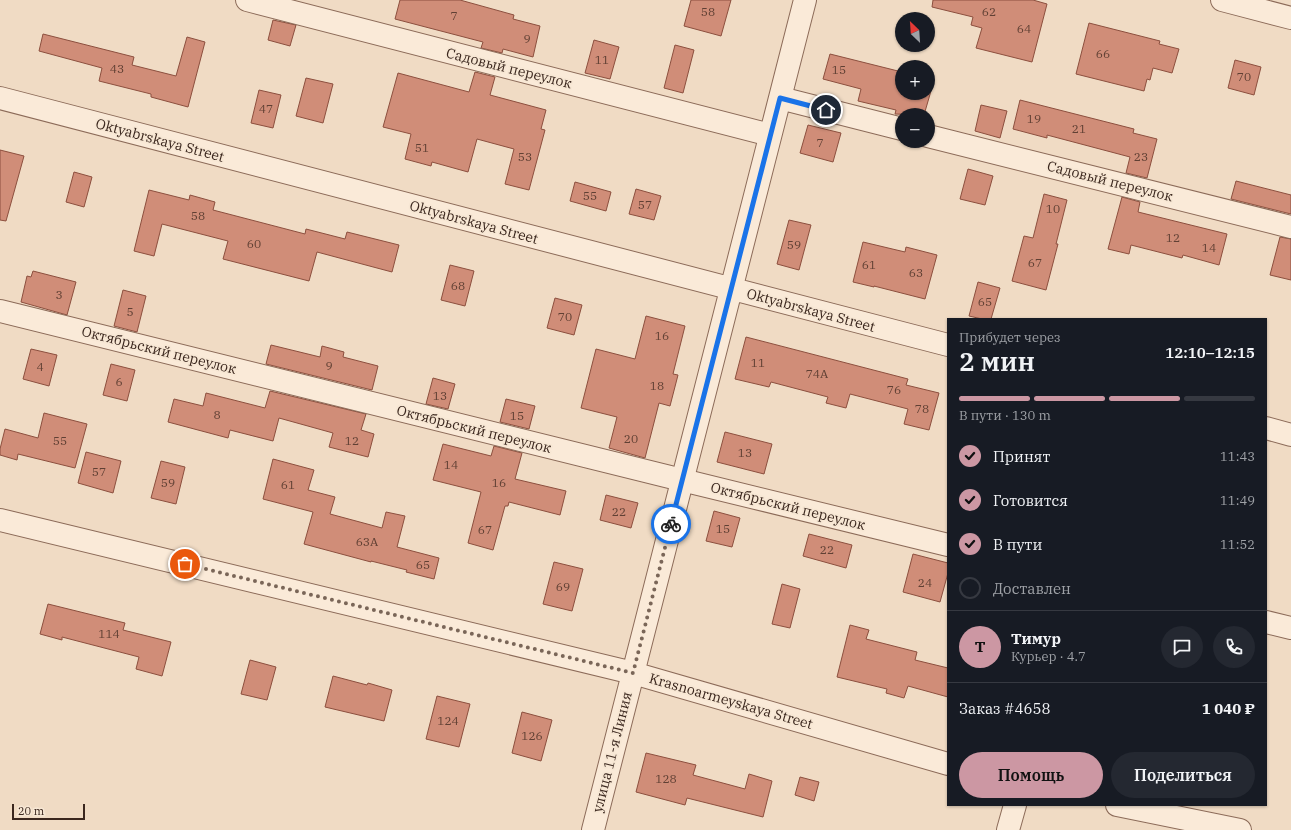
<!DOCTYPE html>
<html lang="ru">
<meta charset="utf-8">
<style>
:root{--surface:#171b24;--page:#242831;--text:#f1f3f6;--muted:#9ea1a6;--line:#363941;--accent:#cc97a3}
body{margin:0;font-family:"IBM Plex Serif",serif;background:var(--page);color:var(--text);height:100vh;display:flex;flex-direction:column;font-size:15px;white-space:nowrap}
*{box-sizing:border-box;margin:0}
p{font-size:13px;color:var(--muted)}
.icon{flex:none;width:22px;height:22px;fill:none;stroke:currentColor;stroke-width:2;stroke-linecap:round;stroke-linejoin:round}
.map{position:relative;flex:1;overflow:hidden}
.details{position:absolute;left:947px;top:318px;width:320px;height:488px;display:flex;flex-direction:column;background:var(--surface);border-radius:0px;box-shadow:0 1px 3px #0004}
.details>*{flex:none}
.needle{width:26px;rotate:335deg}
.buttons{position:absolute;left:895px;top:12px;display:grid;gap:8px}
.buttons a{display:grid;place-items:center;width:40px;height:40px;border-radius:50%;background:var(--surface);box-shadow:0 1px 3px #0004;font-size:20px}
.scale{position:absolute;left:12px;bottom:10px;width:73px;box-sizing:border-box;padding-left:4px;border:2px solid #3b271e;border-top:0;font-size:11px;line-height:14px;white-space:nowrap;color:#3b271e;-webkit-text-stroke:3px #f7e7d4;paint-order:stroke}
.pin{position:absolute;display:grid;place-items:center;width:34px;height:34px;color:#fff;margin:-17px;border:2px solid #fff;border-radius:50%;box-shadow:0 1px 4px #0007}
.courier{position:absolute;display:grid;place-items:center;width:40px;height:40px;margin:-20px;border:3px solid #1a73e8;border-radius:50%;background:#fff;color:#222;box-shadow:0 1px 5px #0007}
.overview em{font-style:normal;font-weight:600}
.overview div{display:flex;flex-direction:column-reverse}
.overview{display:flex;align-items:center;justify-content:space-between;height:68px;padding:0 12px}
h1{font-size:26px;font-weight:600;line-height:30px}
.bar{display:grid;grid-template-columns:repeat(4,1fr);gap:6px 4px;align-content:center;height:48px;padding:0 12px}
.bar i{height:5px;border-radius:3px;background:var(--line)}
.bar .selected{background:var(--accent)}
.bar p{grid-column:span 4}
.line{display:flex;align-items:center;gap:10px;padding:0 12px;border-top:1px solid var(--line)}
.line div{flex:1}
.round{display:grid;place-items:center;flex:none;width:42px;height:42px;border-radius:21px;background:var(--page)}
ol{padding:0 12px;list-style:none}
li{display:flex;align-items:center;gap:12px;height:44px}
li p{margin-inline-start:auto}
li .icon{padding:4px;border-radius:50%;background:var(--accent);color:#111;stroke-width:4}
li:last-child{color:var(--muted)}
li i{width:22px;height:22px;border:2px solid var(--line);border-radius:50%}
.cta{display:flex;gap:8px;margin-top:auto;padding:8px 12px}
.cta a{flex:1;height:46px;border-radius:24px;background:var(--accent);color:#111;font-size:16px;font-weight:600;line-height:46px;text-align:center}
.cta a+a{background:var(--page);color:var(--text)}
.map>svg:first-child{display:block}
.building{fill:#d08d78;stroke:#8c4f3e}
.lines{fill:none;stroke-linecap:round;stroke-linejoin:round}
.minor-casing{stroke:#8c6b59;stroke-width:24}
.minor{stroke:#faead8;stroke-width:22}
.done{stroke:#7a6658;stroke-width:4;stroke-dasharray:0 7.2}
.route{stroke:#1a73e8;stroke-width:5}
.labels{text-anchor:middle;stroke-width:3.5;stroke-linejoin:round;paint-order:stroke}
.number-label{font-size:12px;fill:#604034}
.street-label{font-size:14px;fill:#3b271e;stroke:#f7e7d4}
</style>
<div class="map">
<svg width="1291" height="830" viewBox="0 0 1291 830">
<rect width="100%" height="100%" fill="#f0dbc4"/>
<path class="building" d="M 400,0 L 460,0 L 514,15 L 513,19 L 540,26 L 533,57 L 503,49 L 502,53 L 481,48 L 483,42 L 395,19 Z
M 691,0 L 731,0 L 721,36 L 684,26 Z
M 933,0 L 1033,0 L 1047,4 L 1032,62 L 976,48 L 982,28 L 971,25 L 973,17 L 932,7 Z
M 273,20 L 296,25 L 290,46 L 268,40 Z
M 1089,23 L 1160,41 L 1159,44 L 1179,49 L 1172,73 L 1153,68 L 1150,80 L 1147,79 L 1144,91 L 1076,74 Z
M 43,34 L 134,57 L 132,65 L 176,76 L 187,37 L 205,42 L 188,107 L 151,97 L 151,94 L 99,81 L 102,68 L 39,51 Z
M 594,40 L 619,47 L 610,79 L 585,73 Z
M 675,45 L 694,50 L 683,93 L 664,88 Z
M 830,54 L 902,72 L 902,93 L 928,93 L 928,83 L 933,84 L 924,115 L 895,114 L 896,110 L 858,101 L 861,89 L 823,79 Z
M 1235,60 L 1261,67 L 1254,95 L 1228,88 Z
M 475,72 L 495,77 L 490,95 L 546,110 L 541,129 L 545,130 L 529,190 L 505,184 L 514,149 L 477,139 L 468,172 L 432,162 L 431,166 L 405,159 L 411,134 L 383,127 L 398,73 L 469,92 Z
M 306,78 L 333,84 L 323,123 L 296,116 Z
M 259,90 L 281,95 L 273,128 L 251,123 Z
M 1020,100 L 1134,129 L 1133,133 L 1157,139 L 1147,178 L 1126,173 L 1130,157 L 1047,135 L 1047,138 L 1013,129 Z
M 981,105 L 1007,111 L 1000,138 L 975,131 Z
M 808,125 L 841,133 L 833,162 L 800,153 Z
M 0,150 L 24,156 L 6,221 L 0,220 Z
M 968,169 L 993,176 L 985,205 L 960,199 Z
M 74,172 L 92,177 L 84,207 L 66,202 Z
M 1236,181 L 1291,195 L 1291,214 L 1231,199 Z
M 575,182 L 611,192 L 606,211 L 570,201 Z
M 636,189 L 661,196 L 654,220 L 629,214 Z
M 149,190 L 189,200 L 190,195 L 215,202 L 213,210 L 305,234 L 306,229 L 345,239 L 347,232 L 399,245 L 392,272 L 317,252 L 309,281 L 223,259 L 228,241 L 162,224 L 154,256 L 134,251 Z
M 1044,194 L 1067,200 L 1056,244 L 1058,244 L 1046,290 L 1012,281 L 1024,236 L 1033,238 Z
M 1122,197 L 1140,202 L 1138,212 L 1227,234 L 1219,265 L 1183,255 L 1182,258 L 1131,245 L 1129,254 L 1108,249 Z
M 789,220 L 811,225 L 799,270 L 777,264 Z
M 1280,237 L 1291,239 L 1291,280 L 1270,275 Z
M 863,242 L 905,252 L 906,247 L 937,255 L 925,299 L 874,286 L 874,287 L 853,282 Z
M 450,265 L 474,271 L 465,306 L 441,300 Z
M 33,271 L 76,282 L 67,315 L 21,302 L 27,276 L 31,277 Z
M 978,282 L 1000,288 L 991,319 L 982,319 L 969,316 Z
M 123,290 L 146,296 L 137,332 L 114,326 Z
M 555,298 L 582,305 L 574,335 L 547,328 Z
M 646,316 L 685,326 L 673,374 L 678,375 L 670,406 L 659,403 L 645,458 L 609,448 L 617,417 L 581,408 L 596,349 L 635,359 Z
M 746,337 L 908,379 L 906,385 L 939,393 L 929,430 L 904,424 L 908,409 L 850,394 L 846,408 L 826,403 L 828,397 L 771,382 L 769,387 L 735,379 Z
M 271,345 L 320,357 L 322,346 L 344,352 L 343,357 L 378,366 L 372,390 L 266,364 Z
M 31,349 L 57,355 L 49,386 L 23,379 Z
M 111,364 L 135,370 L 127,401 L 103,395 Z
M 433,378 L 455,384 L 448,409 L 426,404 Z
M 270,391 L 366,414 L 361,430 L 374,434 L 368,457 L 329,447 L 333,433 L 279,418 L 273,441 L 230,430 L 228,438 L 168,422 L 174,399 L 203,406 L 206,393 L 265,408 Z
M 506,399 L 535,406 L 529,429 L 500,422 Z
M 44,413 L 87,424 L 75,468 L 18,454 L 17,460 L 0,455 L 0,449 L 5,429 L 38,438 Z
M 725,432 L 772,444 L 764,474 L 717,462 Z
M 443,444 L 491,456 L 494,446 L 522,453 L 515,479 L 566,491 L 560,515 L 509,502 L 508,506 L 505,506 L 493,550 L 468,543 L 481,492 L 433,480 Z
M 86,452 L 121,461 L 113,493 L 78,483 Z
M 273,459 L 314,470 L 308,490 L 335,497 L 330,514 L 382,528 L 386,512 L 405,516 L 397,547 L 439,558 L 434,579 L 406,572 L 407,570 L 371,561 L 371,562 L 304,544 L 313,512 L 263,499 Z
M 161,461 L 185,467 L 176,504 L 151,498 Z
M 606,495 L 638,503 L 631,528 L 600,520 Z
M 714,511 L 740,518 L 732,547 L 706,541 Z
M 809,534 L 852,545 L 846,568 L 803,556 Z
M 913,554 L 948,563 L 948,573 L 940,602 L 903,592 Z
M 554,562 L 583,569 L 572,611 L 543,604 Z
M 782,584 L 800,589 L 790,628 L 772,624 Z
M 48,604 L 125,623 L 123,630 L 171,642 L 162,676 L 136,669 L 139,657 L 62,637 L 62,640 L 40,634 Z
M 850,625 L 869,630 L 866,639 L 917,652 L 915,660 L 948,668 L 948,697 L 908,686 L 904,698 L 886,693 L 887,689 L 837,677 Z
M 250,660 L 276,667 L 267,700 L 241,694 Z
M 333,676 L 367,685 L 368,683 L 392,690 L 384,721 L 325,707 Z
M 437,696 L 470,704 L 459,747 L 426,739 Z
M 522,712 L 552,720 L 541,761 L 512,753 Z
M 646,753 L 696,765 L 693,775 L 745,789 L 749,774 L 772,781 L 763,817 L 687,798 L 685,805 L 636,792 Z
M 800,777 L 819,782 L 814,801 L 795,795 Z"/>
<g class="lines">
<defs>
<path id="minor" d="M 247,0 L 770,135
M 1222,0 L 1291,18
M 0,98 L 948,345
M 780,98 L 902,129
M 928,136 L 1291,227
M 0,311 L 682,480 L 948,545
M 1266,428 L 1291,435
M 0,520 L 633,673 L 948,764
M 1266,622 L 1291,628
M 1117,805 L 1240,830
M 593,830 L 805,0
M 1008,830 L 1015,805"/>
</defs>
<use href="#minor" class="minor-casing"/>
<use href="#minor" class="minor"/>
</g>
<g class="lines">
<path class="done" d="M 185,564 L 633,673 L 671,524"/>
<path class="route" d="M 671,524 L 780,98 L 826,110"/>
</g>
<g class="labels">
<g class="number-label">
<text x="708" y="16">58</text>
<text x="989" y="16">62</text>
<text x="454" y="20">7</text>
<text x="1024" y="33">64</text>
<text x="527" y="43">9</text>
<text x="1103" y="58">66</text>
<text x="602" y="64">11</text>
<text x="117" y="73">43</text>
<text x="839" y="74">15</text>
<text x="1244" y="81">70</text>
<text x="266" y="113">47</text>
<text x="1034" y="123">19</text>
<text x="1079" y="133">21</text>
<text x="820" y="147">7</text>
<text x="422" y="152">51</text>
<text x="525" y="161">53</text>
<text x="1141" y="161">23</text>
<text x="590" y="200">55</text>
<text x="645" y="209">57</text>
<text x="1053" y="213">10</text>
<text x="198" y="220">58</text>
<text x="1173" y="242">12</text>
<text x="254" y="248">60</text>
<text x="794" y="249">59</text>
<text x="1209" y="252">14</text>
<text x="1035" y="267">67</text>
<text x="869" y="269">61</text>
<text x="916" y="277">63</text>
<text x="458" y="290">68</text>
<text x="59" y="299">3</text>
<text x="985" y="306">65</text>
<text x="130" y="316">5</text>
<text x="565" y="321">70</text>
<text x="662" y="340">16</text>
<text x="758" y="367">11</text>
<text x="329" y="370">9</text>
<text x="40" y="371">4</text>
<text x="817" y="378">74А</text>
<text x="119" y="386">6</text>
<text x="657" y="390">18</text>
<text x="894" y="394">76</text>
<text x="440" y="400">13</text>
<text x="922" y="413">78</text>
<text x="217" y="419">8</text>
<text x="517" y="420">15</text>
<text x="631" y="443">20</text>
<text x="60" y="445">55</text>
<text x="352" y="445">12</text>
<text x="745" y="457">13</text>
<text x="451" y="469">14</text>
<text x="99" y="476">57</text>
<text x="168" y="487">59</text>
<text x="499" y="487">16</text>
<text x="288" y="489">61</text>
<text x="619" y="516">22</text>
<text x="723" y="533">15</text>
<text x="485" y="534">67</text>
<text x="367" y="546">63А</text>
<text x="827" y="554">22</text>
<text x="423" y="569">65</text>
<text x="925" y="587">24</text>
<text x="563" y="591">69</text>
<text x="109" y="638">114</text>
<text x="448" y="725">124</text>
<text x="532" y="740">126</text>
<text x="666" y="783">128</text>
</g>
<g class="street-label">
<text transform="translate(509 68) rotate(14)" y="5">Садовый переулок</text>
<text transform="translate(160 140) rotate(15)" y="5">Oktyabrskaya Street</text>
<text transform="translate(1110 181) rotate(14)" y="5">Садовый переулок</text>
<text transform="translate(474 222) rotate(15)" y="5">Oktyabrskaya Street</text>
<text transform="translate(811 310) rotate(15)" y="5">Oktyabrskaya Street</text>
<text transform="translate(159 350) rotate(14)" y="5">Октябрьский переулок</text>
<text transform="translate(474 429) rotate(14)" y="5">Октябрьский переулок</text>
<text transform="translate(788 506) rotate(14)" y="5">Октябрьский переулок</text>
<text transform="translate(731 701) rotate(16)" y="5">Krasnoarmeyskaya Street</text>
<text transform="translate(612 752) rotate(-76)" y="5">улица 11-я Линия</text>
</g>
</g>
</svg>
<div class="buttons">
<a><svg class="needle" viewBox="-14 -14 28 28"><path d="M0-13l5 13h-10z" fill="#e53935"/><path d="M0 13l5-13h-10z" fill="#9ea1a6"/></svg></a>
<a>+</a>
<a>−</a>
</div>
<div class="scale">20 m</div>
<div class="pin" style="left:185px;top:564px;background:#ea580c"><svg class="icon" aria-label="bag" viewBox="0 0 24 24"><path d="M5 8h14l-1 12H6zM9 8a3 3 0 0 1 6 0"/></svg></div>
<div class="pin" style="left:826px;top:110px;background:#1f2937"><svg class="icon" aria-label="home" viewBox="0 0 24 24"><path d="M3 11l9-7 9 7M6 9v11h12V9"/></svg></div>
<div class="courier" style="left:671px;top:524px"><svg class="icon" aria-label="bike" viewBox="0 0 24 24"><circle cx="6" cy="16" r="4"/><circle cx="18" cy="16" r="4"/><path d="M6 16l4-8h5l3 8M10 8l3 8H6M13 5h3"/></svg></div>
<section class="details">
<div class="overview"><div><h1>2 мин</h1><p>Прибудет через</p></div><em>12:10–12:15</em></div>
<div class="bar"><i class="selected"></i><i class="selected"></i><i class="selected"></i><i></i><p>В пути · 130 m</p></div>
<ol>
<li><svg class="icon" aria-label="check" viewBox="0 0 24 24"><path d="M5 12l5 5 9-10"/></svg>Принят<p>11:43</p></li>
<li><svg class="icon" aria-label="check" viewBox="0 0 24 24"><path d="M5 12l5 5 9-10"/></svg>Готовится<p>11:49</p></li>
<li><svg class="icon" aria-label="check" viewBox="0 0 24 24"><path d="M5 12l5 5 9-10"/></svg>В пути<p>11:52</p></li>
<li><i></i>Доставлен</li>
</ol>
<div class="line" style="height:72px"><b class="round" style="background:var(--accent);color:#111">Т</b><div><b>Тимур</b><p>Курьер · 4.7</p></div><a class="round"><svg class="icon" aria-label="chat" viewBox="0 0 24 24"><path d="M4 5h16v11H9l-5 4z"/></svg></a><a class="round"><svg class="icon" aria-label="phone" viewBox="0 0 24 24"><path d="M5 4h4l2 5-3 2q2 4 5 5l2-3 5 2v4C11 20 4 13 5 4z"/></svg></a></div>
<div class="line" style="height:52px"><div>Заказ #4658</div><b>1 040 ₽</b></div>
<div class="cta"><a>Помощь</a><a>Поделиться</a></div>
</section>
</div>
